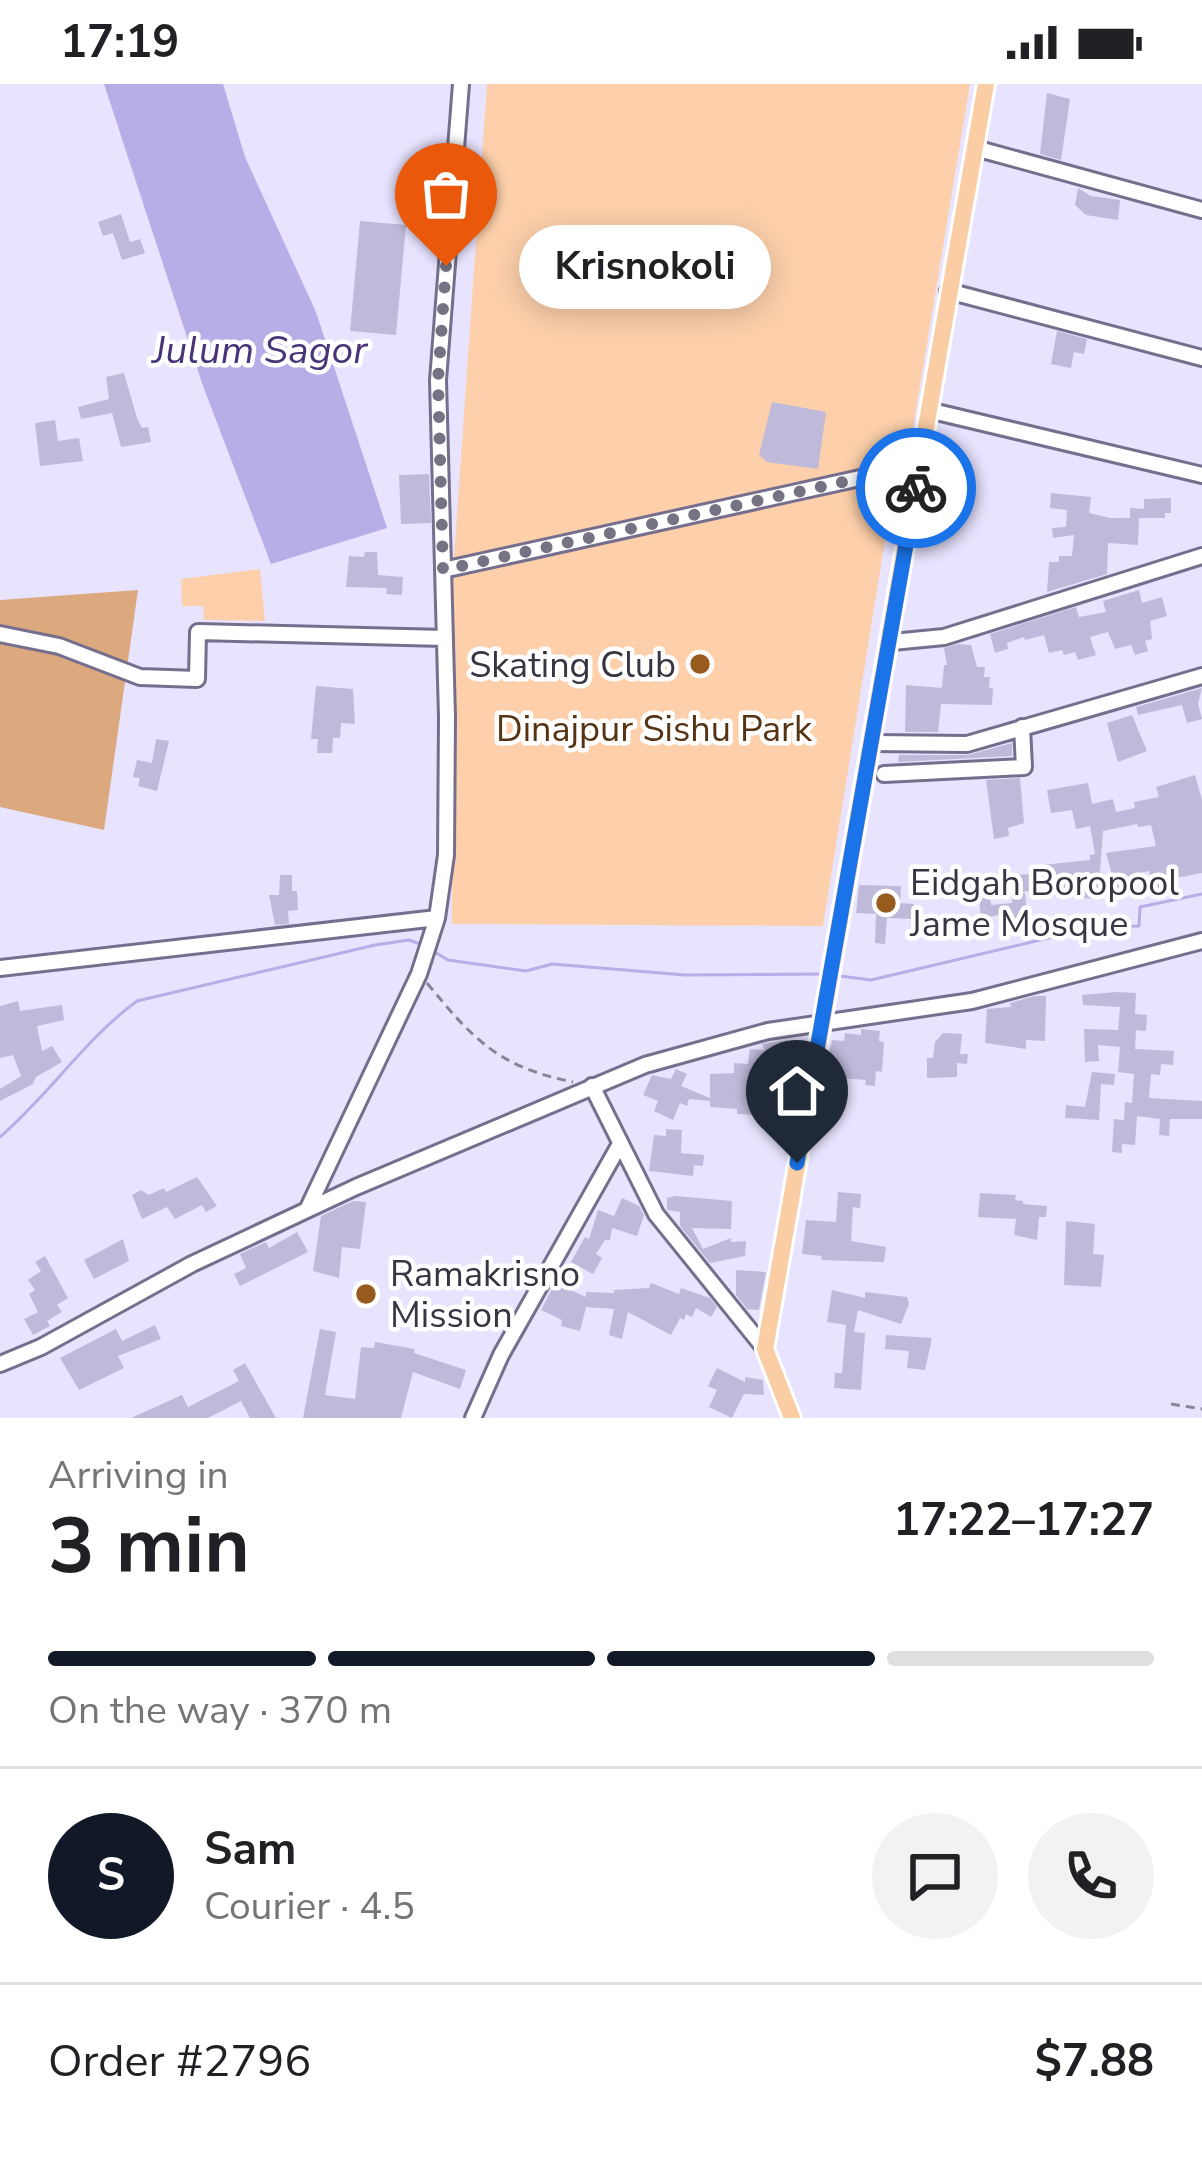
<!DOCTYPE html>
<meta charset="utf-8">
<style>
:root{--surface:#fff;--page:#f2f2f2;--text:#202124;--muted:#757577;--line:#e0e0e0;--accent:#111827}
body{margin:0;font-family:"Nunito Sans",sans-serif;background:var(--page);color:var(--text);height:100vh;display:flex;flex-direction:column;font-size:45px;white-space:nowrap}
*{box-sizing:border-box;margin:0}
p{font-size:39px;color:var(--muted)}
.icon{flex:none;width:66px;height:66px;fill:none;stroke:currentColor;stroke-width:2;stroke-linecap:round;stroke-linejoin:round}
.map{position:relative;height:1334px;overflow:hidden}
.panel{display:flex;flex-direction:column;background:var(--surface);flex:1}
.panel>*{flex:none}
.pin{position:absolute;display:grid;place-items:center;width:102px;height:102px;color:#fff;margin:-123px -51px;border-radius:50% 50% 50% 0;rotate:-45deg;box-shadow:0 0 12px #0007}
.pin .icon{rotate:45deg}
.courier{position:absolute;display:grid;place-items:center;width:120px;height:120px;margin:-60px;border:9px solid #1a73e8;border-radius:50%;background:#fff;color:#222;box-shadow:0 3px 15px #0007}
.bubble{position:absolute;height:84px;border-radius:42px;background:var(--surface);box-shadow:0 6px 30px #0003;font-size:39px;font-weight:700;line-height:84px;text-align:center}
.head em{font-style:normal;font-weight:700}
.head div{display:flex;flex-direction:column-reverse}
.head{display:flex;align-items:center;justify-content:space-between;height:204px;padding:0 48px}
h1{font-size:78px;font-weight:700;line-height:90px}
.bar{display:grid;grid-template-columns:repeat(4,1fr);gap:18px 12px;align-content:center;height:144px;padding:0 48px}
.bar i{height:15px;border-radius:9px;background:var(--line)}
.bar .on{background:var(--accent)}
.bar p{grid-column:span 4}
.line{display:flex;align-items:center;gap:30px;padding:0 48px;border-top:3px solid var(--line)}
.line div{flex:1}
.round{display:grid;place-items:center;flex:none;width:126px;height:126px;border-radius:63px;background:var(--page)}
.status{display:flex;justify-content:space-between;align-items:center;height:84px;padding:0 60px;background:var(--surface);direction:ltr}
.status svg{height:33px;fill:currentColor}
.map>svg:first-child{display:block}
.green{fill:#fdd0ab}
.forest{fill:#dca87e}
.water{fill:#b9ade8}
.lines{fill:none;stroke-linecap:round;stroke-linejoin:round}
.stream{stroke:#b9ade8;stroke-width:3}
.building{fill:#c0bada}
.minor-casing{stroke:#756f8d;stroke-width:20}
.major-casing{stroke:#fff;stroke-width:22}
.path{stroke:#898598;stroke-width:3;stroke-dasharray:9 6;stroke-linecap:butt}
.minor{stroke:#fff;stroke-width:14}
.major{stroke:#fbcda4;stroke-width:16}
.done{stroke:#767284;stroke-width:12;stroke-dasharray:0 21.6}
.route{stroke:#1a73e8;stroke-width:15}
.poi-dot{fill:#985b1e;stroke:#fff;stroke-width:4.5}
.labels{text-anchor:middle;stroke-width:9;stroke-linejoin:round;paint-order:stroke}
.poi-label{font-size:36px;fill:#383542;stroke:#fff;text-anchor:start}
.park-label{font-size:36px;fill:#563313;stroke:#fff}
.water-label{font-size:39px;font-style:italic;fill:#483479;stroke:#fff}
</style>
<div class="status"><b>17:19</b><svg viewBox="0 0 49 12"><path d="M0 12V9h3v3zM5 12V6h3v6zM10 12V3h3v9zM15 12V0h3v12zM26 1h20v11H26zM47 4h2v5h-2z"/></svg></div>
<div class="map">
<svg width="1202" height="1334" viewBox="0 0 1202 1334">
<rect width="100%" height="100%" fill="#e8e3fe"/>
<path class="green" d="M 487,0 L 970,0 L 908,374 L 460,486 L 895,394 L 823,842 L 452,840 L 453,488 Z
M 260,485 L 265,537 L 204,536 L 203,522 L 182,522 L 181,495 Z"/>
<path class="forest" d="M 138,506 L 104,746 L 0,723 L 0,516 Z"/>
<path class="water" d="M 104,0 L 223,0 L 245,73 L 316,228 L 387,444 L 271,480 L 203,302 Z"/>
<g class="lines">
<path class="stream" d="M 431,866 L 448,876 L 526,887 L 552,880 L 685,891 L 825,890
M 840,892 L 871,896 L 1095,843 L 1139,842 L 1140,823 L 1202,810
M 0,1053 C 49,1011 85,955 137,917 L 375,861 L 409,856 L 423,861"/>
</g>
<path class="building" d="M 1047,9 L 1070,15 L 1061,76 L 1040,70 Z
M 1078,104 L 1091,112 L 1120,116 L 1118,136 L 1086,131 L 1075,121 Z
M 121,130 L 130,158 L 140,155 L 145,169 L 122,176 L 113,149 L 103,152 L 98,138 Z
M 360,137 L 406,141 L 396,251 L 350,247 Z
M 1057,247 L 1087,255 L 1084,270 L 1074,268 L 1071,284 L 1051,280 Z
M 124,289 L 137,334 L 142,344 L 148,343 L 151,358 L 121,363 L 112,329 L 81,335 L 78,323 L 109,315 L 106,293 Z
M 772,318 L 826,328 L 818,385 L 767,378 L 759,371 Z
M 55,336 L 58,357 L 79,354 L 83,377 L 40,382 L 35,339 Z
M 429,390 L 431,439 L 401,440 L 399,391 Z
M 1051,409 L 1091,413 L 1089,429 L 1110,434 L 1130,434 L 1130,424 L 1144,425 L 1144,415 L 1171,414 L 1171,429 L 1165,429 L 1165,434 L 1139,434 L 1138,461 L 1108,459 L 1107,490 L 1047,508 L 1049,478 L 1059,478 L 1059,472 L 1072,472 L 1074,451 L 1053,454 L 1052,444 L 1066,443 L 1067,426 L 1050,424 Z
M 365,468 L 377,468 L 378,491 L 403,493 L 402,511 L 386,510 L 387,504 L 346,503 L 349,472 L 364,473 Z
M 1139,506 L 1142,519 L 1162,513 L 1167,532 L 1150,537 L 1152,555 L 1145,557 L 1148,567 L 1135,571 L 1131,561 L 1115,565 L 1108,548 L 1090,553 L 1096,571 L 1078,576 L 1075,568 L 1064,571 L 1062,566 L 1049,569 L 1044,551 L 1025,556 L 1024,553 L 1007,559 L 1008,565 L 995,569 L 990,550 L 1076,523 L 1079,533 L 1106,528 L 1103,517 Z
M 958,560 L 971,561 L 977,583 L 985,583 L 984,593 L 990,593 L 989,604 L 993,604 L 992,621 L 941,620 L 938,648 L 905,648 L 906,601 L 942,604 L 944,581 L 947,581 L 944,564 Z
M 316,602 L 353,605 L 355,640 L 341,639 L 340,654 L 333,654 L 332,669 L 317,669 L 318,655 L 311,655 Z
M 1202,604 L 1198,620 L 1202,635 L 1187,639 L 1182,621 L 1138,631 L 1136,623 Z
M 1132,631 L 1147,667 L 1118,678 L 1107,639 Z
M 156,655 L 169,657 L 157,707 L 138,702 L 140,694 L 133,693 L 137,676 L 152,679 Z
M 1012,659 L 1012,672 L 898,678 L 899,671 L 968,671 Z
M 1195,691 L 1202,716 L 1202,789 L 1171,795 L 1174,806 L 1157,810 L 1149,787 L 1130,791 L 1133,804 L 1117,809 L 1106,769 L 1156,762 L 1151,741 L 1138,743 L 1137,740 L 1103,747 L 1098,815 L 1050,812 L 1050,806 L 1018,808 L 1016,791 L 1045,789 L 1042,781 L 1090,776 L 1090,771 L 1095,770 L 1090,742 L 1076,745 L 1072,726 L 1051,729 L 1047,706 L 1088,699 L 1092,720 L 1113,715 L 1116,728 L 1135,724 L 1134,718 L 1159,713 L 1156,703 Z
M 1020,694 L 1024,739 L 1008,744 L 1009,752 L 994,755 L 986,696 Z
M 280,791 L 292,791 L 292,807 L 297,807 L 298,826 L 288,827 L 289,840 L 275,841 L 269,811 L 279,811 Z
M 859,801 L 901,802 L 900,819 L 914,820 L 913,835 L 887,834 L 885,860 L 875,859 L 876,830 L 856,829 Z
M 1025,809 L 1028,840 L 1002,844 L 1000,831 L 981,834 L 979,814 L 990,813 L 991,821 L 1012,819 L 1012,810 Z
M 1117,908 L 1136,909 L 1135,930 L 1147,931 L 1146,947 L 1136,946 L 1135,965 L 1174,967 L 1173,981 L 1161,980 L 1160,991 L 1151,990 L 1149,1014 L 1202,1017 L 1202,1035 L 1170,1035 L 1169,1052 L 1159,1051 L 1160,1035 L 1137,1032 L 1135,1061 L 1122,1060 L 1122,1069 L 1112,1068 L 1114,1035 L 1124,1036 L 1125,1018 L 1132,1019 L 1134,990 L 1118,988 L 1120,963 L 1098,961 L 1099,977 L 1085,978 L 1084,945 L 1118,946 L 1120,923 L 1083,921 L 1082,911 Z
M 1035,912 L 1046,912 L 1045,957 L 1026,956 L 1026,965 L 985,959 L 987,925 L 1011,923 L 1010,919 Z
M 18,917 L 20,927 L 62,921 L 64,936 L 37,942 L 42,967 L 52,962 L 62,978 L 36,993 L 33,1000 L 0,1017 L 0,1005 L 21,992 L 13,971 L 0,974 L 0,922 Z
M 861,945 L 880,947 L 879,957 L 884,958 L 882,988 L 876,987 L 875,1002 L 865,1001 L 866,996 L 841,994 L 839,1018 L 821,1017 L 832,956 L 844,957 L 845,949 L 861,951 Z
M 943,949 L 962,950 L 960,970 L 968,970 L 967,980 L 957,979 L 957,993 L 927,994 L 927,974 L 933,974 L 935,958 Z
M 788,956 L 787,966 L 795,967 L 790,997 L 786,997 L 785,1004 L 773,1003 L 770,1026 L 758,1025 L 758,1031 L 737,1030 L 737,1025 L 710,1023 L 710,1017 L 689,1015 L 687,1022 L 680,1019 L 673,1036 L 654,1027 L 658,1017 L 643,1011 L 652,991 L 671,995 L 676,985 L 687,990 L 681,1002 L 710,1014 L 710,990 L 734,989 L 734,979 L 748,980 L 750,965 L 765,966 L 762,960 Z
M 1092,988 L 1115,990 L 1114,1001 L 1101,1000 L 1099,1036 L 1065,1034 L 1066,1021 L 1085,1023 Z
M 666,1045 L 682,1046 L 681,1069 L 704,1071 L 703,1082 L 694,1081 L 693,1092 L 649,1087 L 654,1051 L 666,1052 Z
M 197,1093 L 217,1122 L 206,1128 L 202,1121 L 175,1135 L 167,1123 L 142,1135 L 132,1111 L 141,1106 L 149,1111 L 164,1104 L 166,1108 Z
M 838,1108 L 861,1110 L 860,1124 L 853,1123 L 851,1157 L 886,1163 L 884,1178 L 821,1176 L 822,1172 L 802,1170 L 806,1136 L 836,1138 Z
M 980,1109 L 1016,1111 L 1015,1116 L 1023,1117 L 1023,1120 L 1047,1122 L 1046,1133 L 1039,1133 L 1037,1156 L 1014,1151 L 1016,1135 L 978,1133 Z
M 675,1112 L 732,1117 L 731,1145 L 692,1144 L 703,1165 L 731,1154 L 731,1158 L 746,1157 L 745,1172 L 710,1179 L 680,1142 L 680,1128 L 667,1126 L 667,1114 Z
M 622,1114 L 639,1122 L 644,1131 L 637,1152 L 612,1144 L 610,1156 L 605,1156 L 596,1170 L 602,1174 L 593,1190 L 571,1178 L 585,1153 L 589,1155 L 598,1126 L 614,1132 Z
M 353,1117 L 366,1118 L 360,1165 L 342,1163 L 339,1194 L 313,1187 L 321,1132 Z
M 1066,1137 L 1095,1140 L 1093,1170 L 1104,1171 L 1101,1203 L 1064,1201 Z
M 297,1148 L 308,1168 L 240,1202 L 234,1190 L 246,1184 L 240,1170 L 266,1158 L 269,1164 Z
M 123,1155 L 129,1177 L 94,1195 L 84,1176 Z
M 45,1172 L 68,1214 L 57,1221 L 62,1228 L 47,1237 L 50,1242 L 33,1251 L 24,1235 L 38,1228 L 29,1210 L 35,1206 L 28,1196 L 41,1187 L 35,1178 Z
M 736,1186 L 766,1188 L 759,1226 L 747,1225 L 736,1211 Z
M 555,1199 L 586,1213 L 586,1208 L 614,1209 L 614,1206 L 649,1204 L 651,1199 L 679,1210 L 681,1204 L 710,1214 L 717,1223 L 711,1233 L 696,1224 L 692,1233 L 686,1230 L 684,1236 L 680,1234 L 671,1251 L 628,1228 L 622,1255 L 609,1251 L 614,1225 L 586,1223 L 580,1247 L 561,1242 L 562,1236 L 541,1226 Z
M 832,1206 L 865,1214 L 865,1208 L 907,1213 L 909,1220 L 901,1240 L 858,1226 L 854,1248 L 865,1249 L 861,1306 L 834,1304 L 835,1289 L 842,1289 L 846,1241 L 827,1238 Z
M 155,1241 L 161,1255 L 118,1272 L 124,1284 L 79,1306 L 60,1274 L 116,1245 L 122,1257 Z
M 320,1245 L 336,1248 L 325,1311 L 355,1315 L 361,1263 L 374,1264 L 375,1258 L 415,1265 L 414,1269 L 466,1286 L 460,1305 L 413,1288 L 401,1334 L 303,1334 Z
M 886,1251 L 932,1254 L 925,1286 L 907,1284 L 909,1267 L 885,1265 Z
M 245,1279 L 276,1334 L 250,1334 L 241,1317 L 208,1334 L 131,1334 L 182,1311 L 188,1323 L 239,1297 L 233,1286 Z
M 717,1284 L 745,1298 L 745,1293 L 763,1296 L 764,1311 L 744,1310 L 732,1334 L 709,1323 L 717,1306 L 708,1302 Z"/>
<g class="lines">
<defs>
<path id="minor" d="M 975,64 L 1202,126
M 948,207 L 1202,274
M 928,326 L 1202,391
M 443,486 L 919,381
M 0,550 L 59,562 L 140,593 L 197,595 L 198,548 L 445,554
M 892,558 L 944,553 L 1202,472
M 872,659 L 967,660 L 1202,592
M 884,690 L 1024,683 L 1022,643
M 0,884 L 437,834
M 592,1002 L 656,1130 L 765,1265
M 307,1126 L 419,890 L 437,834 L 446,771 L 447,633 L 438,296 L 461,0
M 0,1280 L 41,1263 L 192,1180 L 356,1103 L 645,981 L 768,947 L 972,917 L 1202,857
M 473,1334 L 501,1271 L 620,1060"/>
<path id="major" d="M 792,1334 L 765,1265 L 986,0"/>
</defs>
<use href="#minor" class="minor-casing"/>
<use href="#major" class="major-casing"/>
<path class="path" d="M 427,899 C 473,955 498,983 573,998
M 1171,1320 L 1202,1325"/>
<use href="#minor" class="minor"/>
<use href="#major" class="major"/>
</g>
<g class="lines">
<path class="done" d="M 446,182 L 438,296 L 443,486 L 920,381 L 916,404"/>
<path class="route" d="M 797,1079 L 916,404"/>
</g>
<g class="poi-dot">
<circle cx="700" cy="580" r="12"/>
<circle cx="886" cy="819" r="12"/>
<circle cx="366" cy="1210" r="12"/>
</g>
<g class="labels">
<g class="poi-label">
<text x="676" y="593" text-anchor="end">Skating Club</text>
<text x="910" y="811">Eidgah Boropool<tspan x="910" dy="41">Jame Mosque</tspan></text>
<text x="390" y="1202">Ramakrisno<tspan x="390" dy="41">Mission</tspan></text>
</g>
<g class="park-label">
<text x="654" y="657">Dinajpur Sishu Park</text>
</g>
<g class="water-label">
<text x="260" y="279">Julum Sagor</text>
</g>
</g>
</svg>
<div class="pin" style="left:446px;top:182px;background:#ea580c"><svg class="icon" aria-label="bag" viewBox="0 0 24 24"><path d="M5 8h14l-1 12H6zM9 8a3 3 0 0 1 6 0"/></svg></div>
<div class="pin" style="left:797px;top:1079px;background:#1f2937"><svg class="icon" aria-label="home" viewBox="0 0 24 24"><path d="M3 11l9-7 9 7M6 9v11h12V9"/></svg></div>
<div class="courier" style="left:916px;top:404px"><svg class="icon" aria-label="bike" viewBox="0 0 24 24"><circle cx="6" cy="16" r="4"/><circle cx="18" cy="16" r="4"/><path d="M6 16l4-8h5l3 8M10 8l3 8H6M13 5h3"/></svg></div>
<div class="bubble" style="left:519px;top:141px;width:252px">Krisnokoli</div>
</div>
<section class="panel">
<div class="head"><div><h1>3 min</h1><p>Arriving in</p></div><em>17:22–17:27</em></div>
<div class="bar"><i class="on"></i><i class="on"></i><i class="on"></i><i></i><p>On the way · 370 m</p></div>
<div class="line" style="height:216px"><b class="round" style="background:var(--accent);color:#fff">S</b><div><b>Sam</b><p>Courier · 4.5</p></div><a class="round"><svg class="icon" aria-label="chat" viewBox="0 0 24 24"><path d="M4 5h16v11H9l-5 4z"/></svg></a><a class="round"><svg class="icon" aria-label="phone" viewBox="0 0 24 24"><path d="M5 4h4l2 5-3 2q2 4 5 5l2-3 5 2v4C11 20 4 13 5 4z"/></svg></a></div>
<div class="line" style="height:156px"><div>Order #2796</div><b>$7.88</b></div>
</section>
